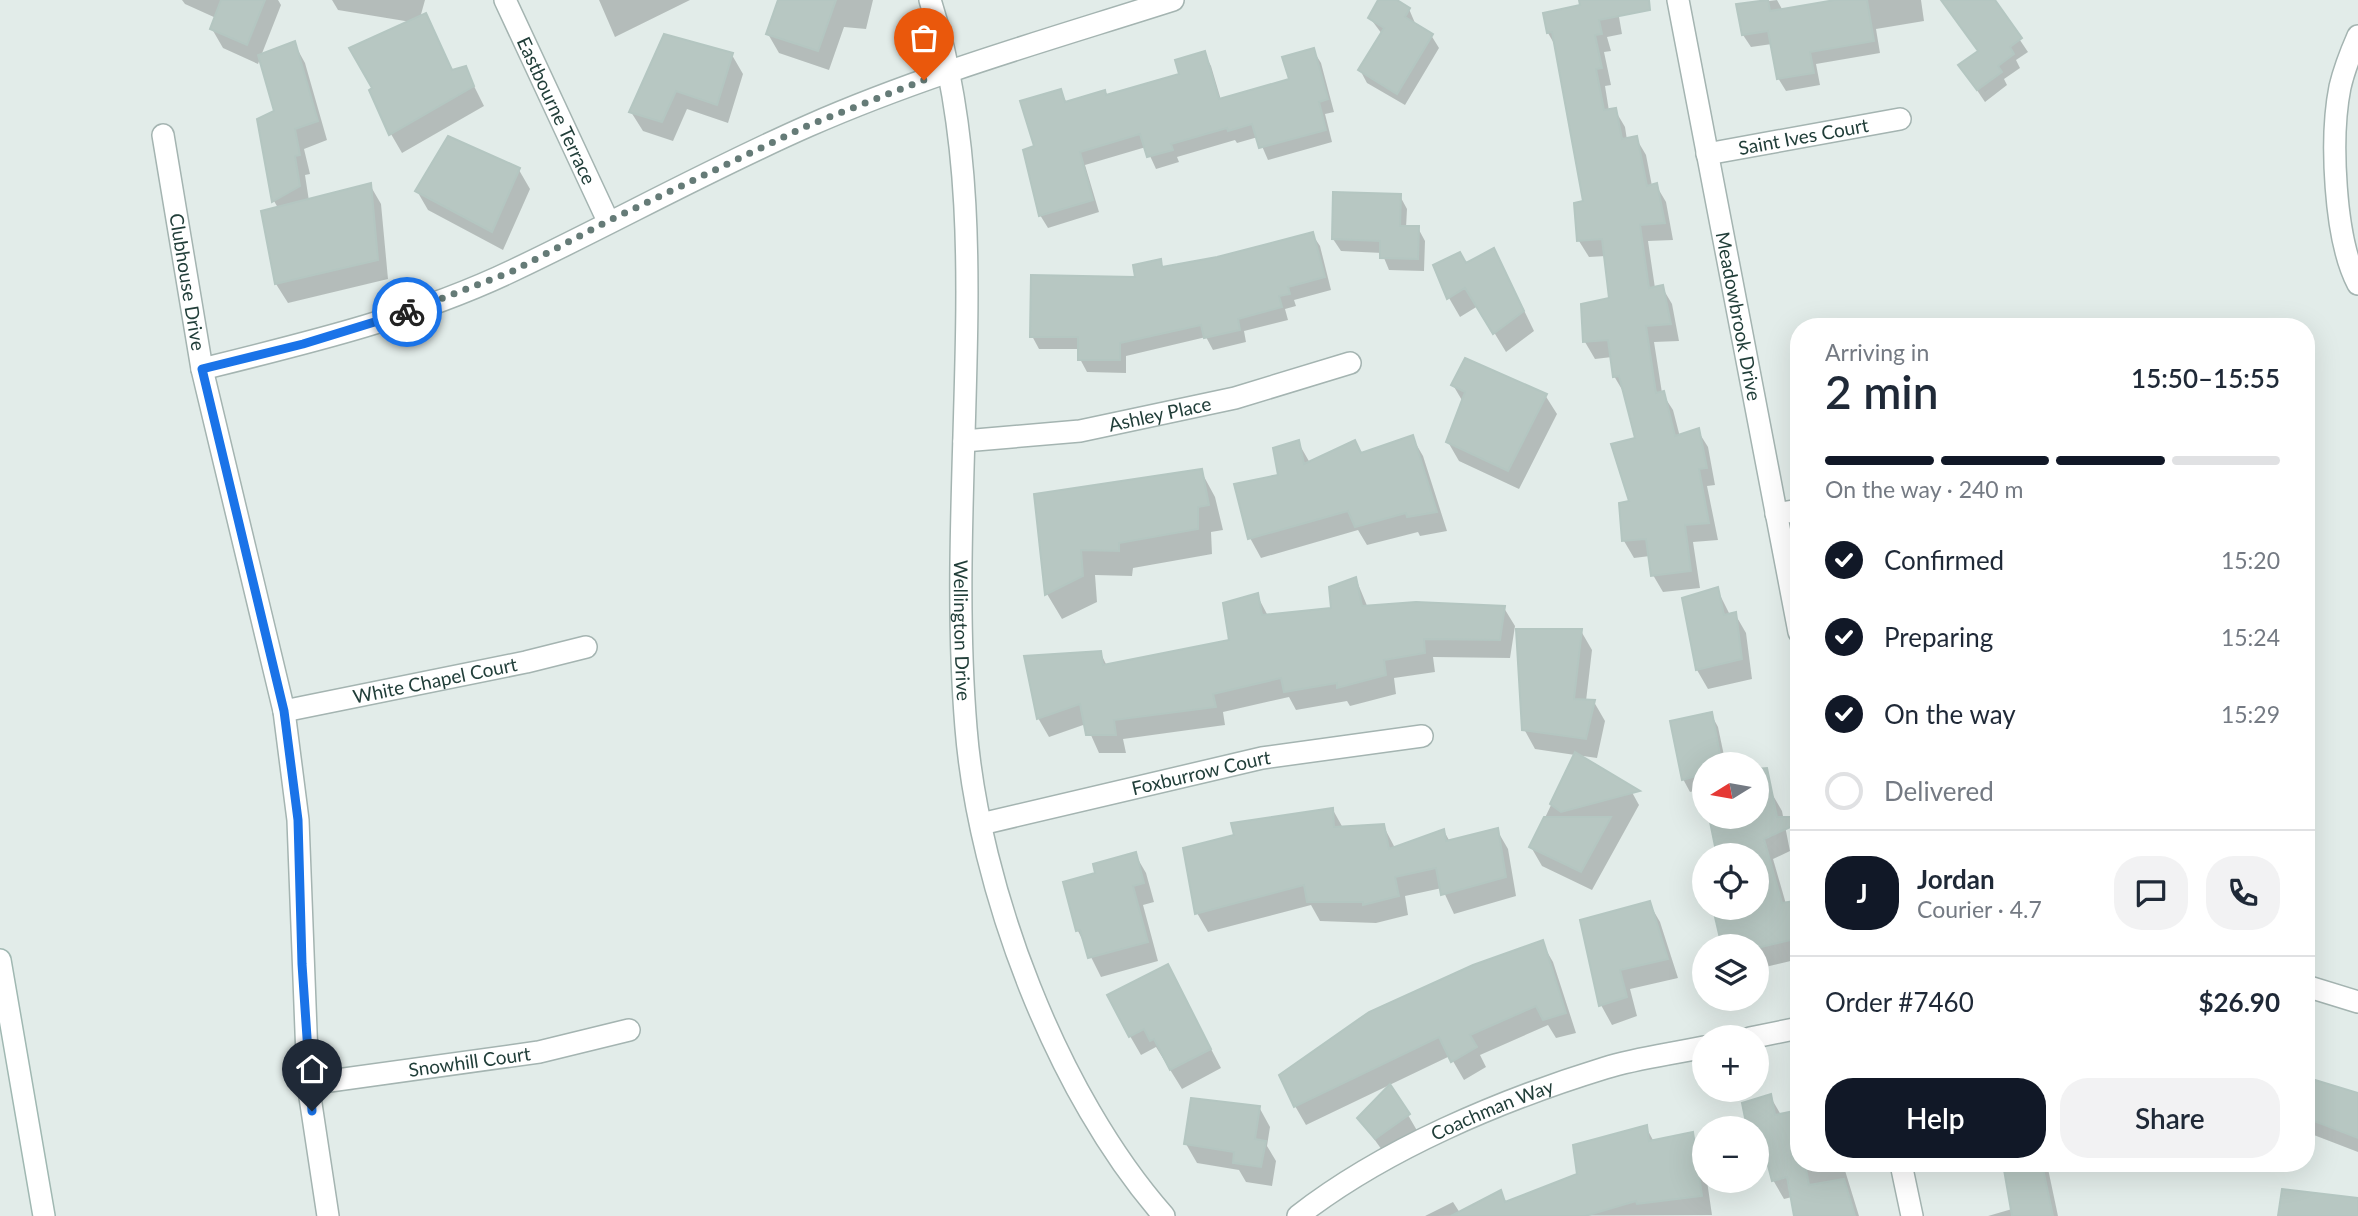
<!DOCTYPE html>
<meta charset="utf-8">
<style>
:root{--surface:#fff;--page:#f2f2f3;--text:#1f2937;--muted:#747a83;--line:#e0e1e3;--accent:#111827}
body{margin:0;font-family:Lato,sans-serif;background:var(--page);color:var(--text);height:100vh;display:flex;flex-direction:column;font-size:26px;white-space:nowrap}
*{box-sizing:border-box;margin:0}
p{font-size:23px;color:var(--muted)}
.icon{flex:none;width:38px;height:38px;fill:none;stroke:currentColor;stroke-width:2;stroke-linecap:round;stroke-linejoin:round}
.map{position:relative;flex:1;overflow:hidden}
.details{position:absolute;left:1790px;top:318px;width:525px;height:854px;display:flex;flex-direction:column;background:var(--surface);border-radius:28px;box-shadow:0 7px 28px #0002}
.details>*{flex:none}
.needle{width:46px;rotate:259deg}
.buttons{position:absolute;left:1692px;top:752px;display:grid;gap:14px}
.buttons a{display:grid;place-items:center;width:77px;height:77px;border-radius:50%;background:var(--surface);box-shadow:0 7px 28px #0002;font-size:35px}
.pin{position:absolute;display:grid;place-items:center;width:60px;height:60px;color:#fff;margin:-72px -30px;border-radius:50% 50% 50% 0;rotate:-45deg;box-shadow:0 0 7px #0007}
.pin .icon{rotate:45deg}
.courier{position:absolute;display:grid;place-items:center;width:70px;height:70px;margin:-35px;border:5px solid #1a73e8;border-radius:50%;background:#fff;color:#222;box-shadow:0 2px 9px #0007}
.headline em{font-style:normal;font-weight:600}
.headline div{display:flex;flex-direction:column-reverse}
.headline{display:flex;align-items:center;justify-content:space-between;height:119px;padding:0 35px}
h1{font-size:46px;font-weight:600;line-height:52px}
.bar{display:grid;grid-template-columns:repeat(4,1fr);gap:10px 7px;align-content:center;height:84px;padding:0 35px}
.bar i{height:9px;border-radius:5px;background:var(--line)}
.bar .selected{background:var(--accent)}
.bar p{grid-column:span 4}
.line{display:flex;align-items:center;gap:18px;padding:0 35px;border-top:2px solid var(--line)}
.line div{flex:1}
.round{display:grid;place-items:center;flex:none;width:74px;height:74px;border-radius:28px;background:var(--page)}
ol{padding:0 35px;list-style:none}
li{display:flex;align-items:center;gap:21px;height:77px}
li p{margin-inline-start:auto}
li .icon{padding:7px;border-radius:50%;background:var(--accent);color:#fff;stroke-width:4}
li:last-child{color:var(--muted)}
li i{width:38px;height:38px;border:4px solid var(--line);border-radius:50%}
.primary-button{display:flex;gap:14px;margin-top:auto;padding:14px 35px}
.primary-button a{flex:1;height:80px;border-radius:28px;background:var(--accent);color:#fff;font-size:28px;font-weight:600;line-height:80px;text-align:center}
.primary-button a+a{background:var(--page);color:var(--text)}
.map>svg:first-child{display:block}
.shadow{fill:#0003}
.building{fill:#b7c7c2;stroke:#b4c6c1;stroke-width:2}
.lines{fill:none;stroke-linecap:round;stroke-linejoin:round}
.street-casing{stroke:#a4b4b1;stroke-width:24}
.secondary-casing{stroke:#a0b8b2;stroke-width:24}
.street{stroke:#fff;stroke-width:21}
.secondary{stroke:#fff;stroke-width:21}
.done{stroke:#657b77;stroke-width:7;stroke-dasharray:0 12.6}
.route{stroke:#1a73e8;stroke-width:9}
.labels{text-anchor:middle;stroke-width:6;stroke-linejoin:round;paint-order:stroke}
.street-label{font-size:19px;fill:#213e39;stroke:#f2f9f6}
</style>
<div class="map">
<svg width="2358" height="1216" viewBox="0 0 2358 1216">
<rect width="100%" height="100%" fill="#e2ece9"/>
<path class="shadow" d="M 182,0 L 278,0 L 281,5 L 261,56 L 294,43 L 305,63 L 327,140 L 304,149 L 310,174 L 305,175 L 309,201 L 370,185 L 381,204 L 388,279 L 288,303 L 276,284 L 263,212 L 278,208 L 274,201 L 259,120 L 276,112 L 261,56 L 258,64 L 223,48 L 212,29 L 216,18 L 185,4 Z
M 332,0 L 425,0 L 420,18 L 426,15 L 453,71 L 465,68 L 484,106 L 402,153 L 391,134 L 411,22 L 338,10 Z
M 599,0 L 690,0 L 615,37 Z
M 780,0 L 873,0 L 866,29 L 844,27 L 829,70 L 779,53 L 768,34 Z
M 1380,0 L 1394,0 L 1409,9 L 1415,23 L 1431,35 L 1439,48 L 1405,105 L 1367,83 L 1360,70 L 1382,34 L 1370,18 Z
M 1581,0 L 1616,0 L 1622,34 L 1607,37 L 1611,51 L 1604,52 L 1611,85 L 1605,86 L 1609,111 L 1615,110 L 1625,127 L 1627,140 L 1636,138 L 1646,155 L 1652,186 L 1656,185 L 1666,202 L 1673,240 L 1648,241 L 1655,288 L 1662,287 L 1672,304 L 1679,341 L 1654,342 L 1662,393 L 1673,410 L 1680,437 L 1698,431 L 1708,447 L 1715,485 L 1707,486 L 1718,540 L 1693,542 L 1700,588 L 1663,592 L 1653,575 L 1650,556 L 1634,558 L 1624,541 L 1621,505 L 1631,502 L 1637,439 L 1624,393 L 1614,376 L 1612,357 L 1595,359 L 1585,342 L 1582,306 L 1611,299 L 1606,256 L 1589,257 L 1579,241 L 1585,202 L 1556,47 L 1548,33 L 1545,14 L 1582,7 Z
M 1777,0 L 1783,11 L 1835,0 L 1921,0 L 1924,21 L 1876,29 L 1880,53 L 1816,64 L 1820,85 L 1786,91 L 1778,78 L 1772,44 L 1751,47 L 1743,35 L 1738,5 Z
M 1955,0 L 1993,0 L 2028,52 L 2016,60 L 2020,68 L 2004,79 L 2007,85 L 1985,102 L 1960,65 L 1979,52 Z
M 1313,50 L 1321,63 L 1334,112 L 1325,114 L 1332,142 L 1268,160 L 1258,137 L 1237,143 L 1235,140 L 1177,157 L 1179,162 L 1156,169 L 1146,147 L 1085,165 L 1099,212 L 1048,228 L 1040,215 L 1036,148 L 1060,91 L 1067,103 L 1107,97 L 1182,75 L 1204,53 L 1211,66 L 1221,100 L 1291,81 Z
M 732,55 L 743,74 L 728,123 L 687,109 L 673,141 L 643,131 L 631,112 Z
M 448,138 L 519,170 L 530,189 L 503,250 L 428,210 L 417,191 Z
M 1400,196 L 1407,209 L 1406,228 L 1418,228 L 1425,241 L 1424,271 L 1389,270 L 1382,253 L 1341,251 L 1333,239 Z
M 1312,234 L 1320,246 L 1331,290 L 1294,300 L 1296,306 L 1285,309 L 1288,320 L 1244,331 L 1246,342 L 1213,350 L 1206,337 L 1126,356 L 1126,373 L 1087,372 L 1080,359 L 1080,349 L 1039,349 L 1032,336 L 1138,279 L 1160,261 L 1164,269 L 1217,259 Z
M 1466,265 L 1504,269 L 1534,331 L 1506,352 L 1478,306 L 1460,317 L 1449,298 Z
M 1453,385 L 1545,395 L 1557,414 L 1519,489 L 1459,461 L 1448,442 L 1463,402 Z
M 1412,437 L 1423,456 L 1447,531 L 1420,536 L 1418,532 L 1367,545 L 1358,530 L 1261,558 L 1250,538 L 1298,442 L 1310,463 L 1361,455 Z
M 1201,471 L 1215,497 L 1223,530 L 1211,532 L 1212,554 L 1133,568 L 1132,576 L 1095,575 L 1097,602 L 1062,619 L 1047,594 L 1036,495 Z
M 1356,579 L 1368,608 L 1504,608 L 1515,626 L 1510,658 L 1433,657 L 1435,672 L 1394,678 L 1396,694 L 1350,706 L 1347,701 L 1296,710 L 1289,697 L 1223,712 L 1225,725 L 1123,739 L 1126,753 L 1099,753 L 1086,724 L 1049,737 L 1038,718 L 1100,652 L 1107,666 L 1231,642 L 1257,595 L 1268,616 L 1332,610 Z
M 1717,589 L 1730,615 L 1735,614 L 1746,633 L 1752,679 L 1708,689 L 1697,670 L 1684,599 Z
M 1581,631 L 1592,650 L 1586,701 L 1594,702 L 1605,721 L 1597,758 L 1576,755 L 1628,785 L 1639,805 L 1592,890 L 1542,866 L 1531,847 L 1575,755 L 1535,749 L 1524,729 Z
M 1711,714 L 1718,727 L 1726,765 L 1704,765 L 1704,788 L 1690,792 L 1683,779 Z
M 1771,792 L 1782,811 L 1790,851 L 1773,859 L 1786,904 L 1794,903 L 1799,911 L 1799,959 L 1757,969 L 1757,947 L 1731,916 L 1729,908 L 1757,908 L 1757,797 Z
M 1333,810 L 1343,828 L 1383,825 L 1395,848 L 1444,831 L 1450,842 L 1497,830 L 1508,849 L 1516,896 L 1454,914 L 1442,888 L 1405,896 L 1408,915 L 1376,923 L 1320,921 L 1311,905 L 1208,932 L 1197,913 Z
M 1135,854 L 1146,873 L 1154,902 L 1143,905 L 1158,961 L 1101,977 L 1078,931 Z
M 1649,903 L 1660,922 L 1678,978 L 1630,989 L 1637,1016 L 1612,1025 L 1601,1005 L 1582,921 Z
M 1542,943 L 1553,962 L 1576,1033 L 1556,1038 L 1548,1025 L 1480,1055 L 1486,1067 L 1464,1080 L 1450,1056 L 1306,1125 L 1295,1106 Z
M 1704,956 L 1704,980 L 1701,957 Z
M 1178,986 L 1221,1068 L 1182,1089 L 1156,1047 L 1141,1055 L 1130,1036 Z
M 1714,999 L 1739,999 L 1716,1004 Z
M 2306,1079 L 2358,1095 L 2358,1152 L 2306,1132 Z
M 1770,1096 L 1781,1115 L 1799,1112 L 1799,1164 L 1843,1164 L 1859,1216 L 1796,1216 L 1792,1197 L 1784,1199 L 1773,1180 L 1765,1146 L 1760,1146 L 1757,1142 L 1757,1129 L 1749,1127 Z
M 1259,1107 L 1270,1127 L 1267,1146 L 1276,1161 L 1272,1186 L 1246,1182 L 1239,1170 L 1197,1163 L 1186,1144 Z
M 1408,1115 L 1419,1134 L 1387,1157 L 1359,1118 Z
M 1646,1127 L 1654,1142 L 1692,1134 L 1703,1153 L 1704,1181 L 1707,1181 L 1712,1215 L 1425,1216 L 1453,1202 L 1460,1213 L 1500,1192 L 1506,1203 L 1579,1176 Z
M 2005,1164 L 2047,1164 L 2058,1216 L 1988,1216 L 2012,1209 Z"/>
<path class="building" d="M 221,0 L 265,0 L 247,45 L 210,29 Z
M 778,0 L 836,0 L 818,51 L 766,34 Z
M 1378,0 L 1397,0 L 1410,8 L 1405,17 L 1433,34 L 1397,94 L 1358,70 L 1384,28 L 1368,18 Z
M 1579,0 L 1649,0 L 1650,10 L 1599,20 L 1602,34 L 1595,35 L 1602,68 L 1596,69 L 1604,110 L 1616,108 L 1622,139 L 1637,136 L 1647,186 L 1657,183 L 1665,223 L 1640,225 L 1649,288 L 1663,285 L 1671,324 L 1646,326 L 1656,393 L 1664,391 L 1675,436 L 1699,428 L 1707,468 L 1699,469 L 1709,523 L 1685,525 L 1691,571 L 1651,576 L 1646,539 L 1622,541 L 1619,503 L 1629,501 L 1611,444 L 1635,438 L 1619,376 L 1613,377 L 1608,340 L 1583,342 L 1581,304 L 1609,298 L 1602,239 L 1577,241 L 1574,203 L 1583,201 L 1552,32 L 1547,33 L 1543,13 L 1580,5 Z
M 1768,0 L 1770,11 L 1835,0 L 1867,0 L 1874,41 L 1810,52 L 1814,73 L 1777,79 L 1768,31 L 1742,35 L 1736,4 Z
M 1941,0 L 1995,0 L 2022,38 L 2010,47 L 2014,54 L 1998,66 L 2002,72 L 1977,90 L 1958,65 L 1978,51 Z
M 426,13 L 452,70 L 466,66 L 474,86 L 389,135 L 369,90 L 372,88 L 349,48 Z
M 664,34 L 733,53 L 717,105 L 676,91 L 662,122 L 629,112 Z
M 295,41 L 318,121 L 295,129 L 300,155 L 295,156 L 300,186 L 272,202 L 257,119 L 274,111 L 258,55 Z
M 1314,48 L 1328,99 L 1319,102 L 1326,130 L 1259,148 L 1252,124 L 1228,131 L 1227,128 L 1171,144 L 1173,150 L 1147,157 L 1140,134 L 1080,152 L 1093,200 L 1039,216 L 1023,150 L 1034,146 L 1020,101 L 1061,89 L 1065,102 L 1105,90 L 1106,95 L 1179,74 L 1175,60 L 1205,51 L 1219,99 L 1289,79 L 1282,57 Z
M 448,136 L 520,168 L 492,232 L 415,191 Z
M 371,183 L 378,260 L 275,284 L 261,211 Z
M 1333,192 L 1401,194 L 1400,226 L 1419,226 L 1418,259 L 1380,258 L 1380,241 L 1332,239 Z
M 1313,232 L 1325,277 L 1288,287 L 1290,294 L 1279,296 L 1282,307 L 1238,319 L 1240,330 L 1204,338 L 1201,325 L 1120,343 L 1120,360 L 1078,360 L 1078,337 L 1030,337 L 1031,275 L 1135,277 L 1133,265 L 1161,259 L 1162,267 L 1217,257 Z
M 1494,248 L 1524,311 L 1493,334 L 1465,288 L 1447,299 L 1433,265 L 1460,252 L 1466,263 Z
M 1465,358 L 1547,394 L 1508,471 L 1446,442 L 1465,392 L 1451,385 Z
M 1413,435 L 1437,512 L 1407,517 L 1406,513 L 1355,527 L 1348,511 L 1248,539 L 1234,484 L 1278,475 L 1273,448 L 1299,440 L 1304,464 L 1355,440 L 1361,453 Z
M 1202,469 L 1209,505 L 1198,507 L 1198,529 L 1119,543 L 1119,551 L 1081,550 L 1083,576 L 1045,595 L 1034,494 Z
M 1356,577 L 1362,606 L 1416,602 L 1505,606 L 1500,640 L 1424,639 L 1425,653 L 1384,660 L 1386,675 L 1337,688 L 1337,683 L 1284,692 L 1281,678 L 1213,694 L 1216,707 L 1114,720 L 1116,735 L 1086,735 L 1080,704 L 1037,719 L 1024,656 L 1101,651 L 1103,665 L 1229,640 L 1223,603 L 1258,593 L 1262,615 L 1331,608 L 1329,587 Z
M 1718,587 L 1724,615 L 1736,612 L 1742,659 L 1696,670 L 1682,598 Z
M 1516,629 L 1582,629 L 1574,699 L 1595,700 L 1586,739 L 1522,730 Z
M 1712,712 L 1722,765 L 1704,765 L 1704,774 L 1682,780 L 1670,721 Z
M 1575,752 L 1640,791 L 1561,812 L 1550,804 Z
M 1767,768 L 1777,817 L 1799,817 L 1799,823 L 1764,839 L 1782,903 L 1795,901 L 1799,938 L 1761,947 L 1722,947 L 1715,917 L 1757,909 L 1757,856 L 1717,856 L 1709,817 L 1757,817 L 1757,769 Z
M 1333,808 L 1334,827 L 1384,824 L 1389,849 L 1444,829 L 1446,841 L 1498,828 L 1506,877 L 1441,895 L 1436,868 L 1395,877 L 1399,896 L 1363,905 L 1363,902 L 1307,902 L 1304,885 L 1195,914 L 1183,848 L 1234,835 L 1231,823 Z
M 1544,817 L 1611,817 L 1581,872 L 1529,847 Z
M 1136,852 L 1144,883 L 1133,886 L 1148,942 L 1088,958 L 1080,930 L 1076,931 L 1063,882 L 1095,873 L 1093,864 Z
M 1650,901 L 1668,959 L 1620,970 L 1627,997 L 1599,1006 L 1580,920 Z
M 1543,940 L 1566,1013 L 1543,1020 L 1536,1006 L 1470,1035 L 1477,1047 L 1451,1062 L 1439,1037 L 1294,1107 L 1279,1075 L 1369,1012 L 1473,965 Z
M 1168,964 L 1211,1049 L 1170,1070 L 1154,1039 L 1150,1041 L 1144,1029 L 1129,1037 L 1107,995 Z
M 2315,1080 L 2358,1093 L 2358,1138 L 2306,1118 Z
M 1390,1084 L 1410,1114 L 1375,1139 L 1357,1118 Z
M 1771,1094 L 1775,1115 L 1799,1110 L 1799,1164 L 1805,1164 L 1809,1185 L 1844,1179 L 1855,1216 L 1794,1216 L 1787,1177 L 1772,1181 L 1758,1127 L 1747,1128 L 1742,1103 Z
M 1191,1098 L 1260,1106 L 1255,1139 L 1266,1141 L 1261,1167 L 1233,1163 L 1234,1152 L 1184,1144 Z
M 1647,1125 L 1649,1141 L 1693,1132 L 1702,1196 L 1637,1204 L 1636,1201 L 1585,1216 L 1451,1216 L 1501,1190 L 1505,1202 L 1577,1174 L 1573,1145 Z
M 2003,1164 L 2042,1164 L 2053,1216 L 2012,1216 Z
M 2282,1189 L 2358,1198 L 2358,1216 L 2278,1216 Z"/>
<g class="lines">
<defs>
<g id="street">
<path id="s1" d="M 505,0 L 608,221"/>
<path id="s2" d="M 930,0 C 975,140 968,291 964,435 C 961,533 958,631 966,728 C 979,889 1057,1095 1164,1216"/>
<path id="s3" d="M 1678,0 L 1799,632"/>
<path d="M 2358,36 C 2351,52 2344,70 2340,87 C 2330,137 2334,239 2358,284"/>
<path id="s4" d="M 163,135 L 202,369 L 284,711 L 298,820 L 308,1084 L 328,1216"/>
<path id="s5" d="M 1707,154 L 1900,119"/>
<path d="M 202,369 C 307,343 416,317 514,270 C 613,223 708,170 808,126 C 926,74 1051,39 1173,0"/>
<path id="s6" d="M 964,441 L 1080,431 L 1235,398 L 1350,363"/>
<path d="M 1776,514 L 1799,510"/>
<path id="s7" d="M 284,711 L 526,662 L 586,647"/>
<path id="s8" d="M 981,824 L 1262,758 L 1422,736"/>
<path d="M 2306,986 L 2358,1002"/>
<path d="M 1750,1038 L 1799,1028"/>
<path id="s9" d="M 308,1084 L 539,1052 L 629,1030"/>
<path d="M 1901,1164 L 1912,1216"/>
<path id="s10" d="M 1298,1216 C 1384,1149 1501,1100 1605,1068 C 1637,1058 1672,1054 1704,1047"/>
</g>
<path id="secondary" d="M 0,960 L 44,1216"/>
</defs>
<use href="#street" class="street-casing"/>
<use href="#secondary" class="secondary-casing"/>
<use href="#street" class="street"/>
<use href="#secondary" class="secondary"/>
</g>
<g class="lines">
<path class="done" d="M 407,312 L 513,271 L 608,221 L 809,125 L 924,80"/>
<path class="route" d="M 312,1111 L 302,964 L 298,820 L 284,711 L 202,369 L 303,344 L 407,312"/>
</g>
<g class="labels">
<g class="street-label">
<text dy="7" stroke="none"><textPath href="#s1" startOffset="122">Eastbourne Terrace</textPath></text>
<text dy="7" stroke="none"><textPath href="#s5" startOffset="98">Saint Ives Court</textPath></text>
<text dy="7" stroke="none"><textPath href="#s4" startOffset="149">Clubhouse Drive</textPath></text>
<text dy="7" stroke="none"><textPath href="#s3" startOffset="322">Meadowbrook Drive</textPath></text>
<text dy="7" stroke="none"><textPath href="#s6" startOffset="198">Ashley Place</textPath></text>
<text dy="7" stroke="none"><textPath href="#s2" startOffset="634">Wellington Drive</textPath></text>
<text dy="7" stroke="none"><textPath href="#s7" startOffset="154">White Chapel Court</textPath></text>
<text dy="7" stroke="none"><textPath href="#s8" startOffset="226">Foxburrow Court</textPath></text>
<text dy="7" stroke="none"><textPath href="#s9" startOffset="163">Snowhill Court</textPath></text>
<text dy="7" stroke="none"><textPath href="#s10" startOffset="222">Coachman Way</textPath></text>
</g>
</g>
</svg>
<div class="buttons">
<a><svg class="needle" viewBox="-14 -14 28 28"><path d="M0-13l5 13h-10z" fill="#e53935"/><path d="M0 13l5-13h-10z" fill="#747a83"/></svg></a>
<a><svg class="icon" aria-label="locate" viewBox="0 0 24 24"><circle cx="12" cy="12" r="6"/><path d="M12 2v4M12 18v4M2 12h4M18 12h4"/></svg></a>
<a><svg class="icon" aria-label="layers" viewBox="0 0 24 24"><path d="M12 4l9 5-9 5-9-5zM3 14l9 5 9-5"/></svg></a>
<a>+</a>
<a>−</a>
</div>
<div class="pin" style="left:924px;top:80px;background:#ea580c"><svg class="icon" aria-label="bag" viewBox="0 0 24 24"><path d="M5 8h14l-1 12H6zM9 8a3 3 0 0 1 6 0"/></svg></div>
<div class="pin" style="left:312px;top:1111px;background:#1f2937"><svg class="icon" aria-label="home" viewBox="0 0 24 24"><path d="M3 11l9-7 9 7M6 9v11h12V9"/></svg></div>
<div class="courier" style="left:407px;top:312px"><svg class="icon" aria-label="bike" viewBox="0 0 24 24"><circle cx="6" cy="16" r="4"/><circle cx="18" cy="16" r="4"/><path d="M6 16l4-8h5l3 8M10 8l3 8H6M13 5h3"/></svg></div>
<section class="details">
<div class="headline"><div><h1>2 min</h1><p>Arriving in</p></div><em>15:50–15:55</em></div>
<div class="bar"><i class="selected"></i><i class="selected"></i><i class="selected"></i><i></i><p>On the way · 240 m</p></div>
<ol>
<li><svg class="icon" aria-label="check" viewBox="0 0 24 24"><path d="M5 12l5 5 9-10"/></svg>Confirmed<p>15:20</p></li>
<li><svg class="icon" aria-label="check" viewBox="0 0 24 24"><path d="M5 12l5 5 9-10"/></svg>Preparing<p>15:24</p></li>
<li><svg class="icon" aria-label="check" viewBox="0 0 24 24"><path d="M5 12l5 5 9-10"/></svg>On the way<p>15:29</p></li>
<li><i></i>Delivered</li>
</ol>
<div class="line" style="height:126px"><b class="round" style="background:var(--accent);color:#fff">J</b><div><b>Jordan</b><p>Courier · 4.7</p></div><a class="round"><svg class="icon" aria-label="chat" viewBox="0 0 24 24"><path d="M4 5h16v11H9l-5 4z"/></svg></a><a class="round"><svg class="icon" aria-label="phone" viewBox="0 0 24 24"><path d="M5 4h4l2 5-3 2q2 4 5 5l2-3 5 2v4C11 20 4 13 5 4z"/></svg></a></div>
<div class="line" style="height:91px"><div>Order #7460</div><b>$26.90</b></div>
<div class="primary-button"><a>Help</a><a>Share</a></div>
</section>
</div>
